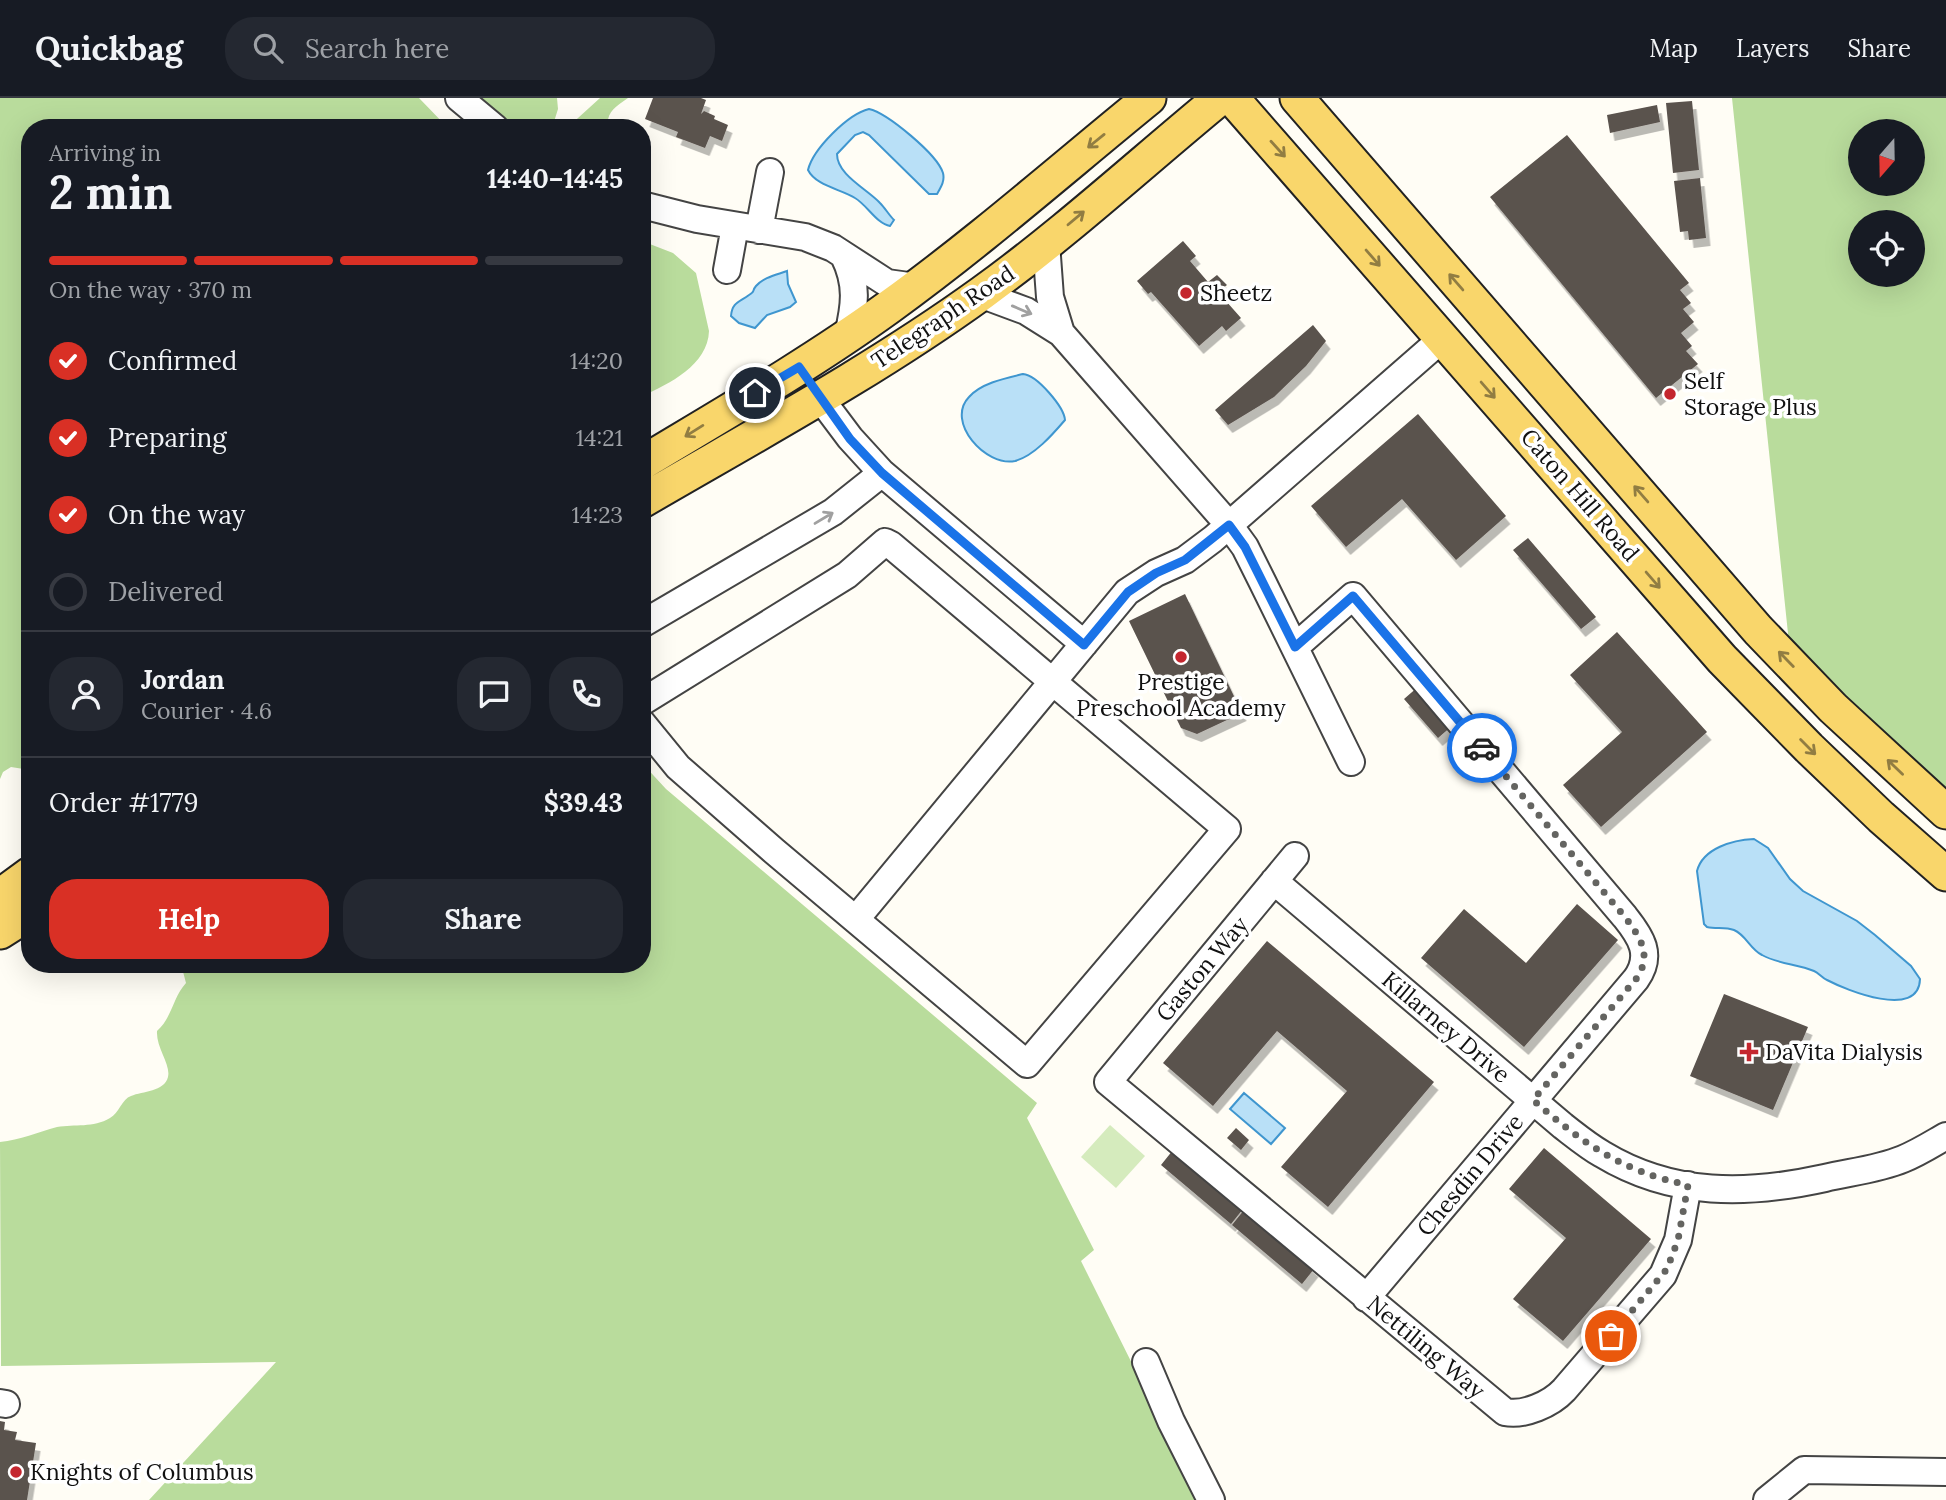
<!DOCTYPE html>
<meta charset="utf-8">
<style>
:root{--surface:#171b24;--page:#242831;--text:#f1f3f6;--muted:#9ea1a6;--line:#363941;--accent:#d93025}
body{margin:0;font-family:Lora,serif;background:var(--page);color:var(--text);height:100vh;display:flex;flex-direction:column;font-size:26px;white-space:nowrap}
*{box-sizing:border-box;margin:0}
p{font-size:23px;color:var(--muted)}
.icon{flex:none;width:38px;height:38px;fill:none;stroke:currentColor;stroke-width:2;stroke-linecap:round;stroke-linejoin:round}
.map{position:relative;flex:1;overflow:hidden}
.side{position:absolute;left:21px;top:21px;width:630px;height:854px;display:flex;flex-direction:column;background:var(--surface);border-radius:28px;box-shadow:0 7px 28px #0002}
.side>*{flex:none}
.needle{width:46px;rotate:200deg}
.controls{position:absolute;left:1848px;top:21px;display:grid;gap:14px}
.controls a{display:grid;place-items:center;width:77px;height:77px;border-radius:50%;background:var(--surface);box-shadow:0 7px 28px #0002;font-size:35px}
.pin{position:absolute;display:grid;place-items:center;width:60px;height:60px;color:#fff;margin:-30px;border:4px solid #fff;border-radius:50%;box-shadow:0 2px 7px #0007}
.courier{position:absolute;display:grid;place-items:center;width:70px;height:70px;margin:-35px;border:5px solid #1a73e8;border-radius:50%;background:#fff;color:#222;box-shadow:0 2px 9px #0007}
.head em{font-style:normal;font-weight:700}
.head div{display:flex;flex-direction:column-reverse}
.head{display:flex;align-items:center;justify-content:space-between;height:119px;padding:0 28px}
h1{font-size:46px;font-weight:700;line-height:52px}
.bar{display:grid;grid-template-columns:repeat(4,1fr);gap:10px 7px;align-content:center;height:84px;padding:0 28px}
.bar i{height:9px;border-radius:5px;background:var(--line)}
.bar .on{background:var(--accent)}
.bar p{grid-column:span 4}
.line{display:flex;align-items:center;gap:18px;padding:0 28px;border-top:2px solid var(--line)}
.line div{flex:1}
.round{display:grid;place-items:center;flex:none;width:74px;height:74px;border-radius:28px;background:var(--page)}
ol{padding:0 28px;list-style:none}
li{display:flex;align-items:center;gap:21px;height:77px}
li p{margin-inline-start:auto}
li .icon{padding:7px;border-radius:50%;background:var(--accent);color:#fff;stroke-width:4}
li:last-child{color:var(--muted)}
li i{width:38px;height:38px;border:4px solid var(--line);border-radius:50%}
.action{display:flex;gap:14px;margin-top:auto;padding:14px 28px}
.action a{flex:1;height:80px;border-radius:28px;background:var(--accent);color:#fff;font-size:28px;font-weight:700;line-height:80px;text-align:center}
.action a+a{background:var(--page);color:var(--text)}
header{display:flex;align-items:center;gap:42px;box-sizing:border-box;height:98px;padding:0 35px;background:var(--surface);border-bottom:2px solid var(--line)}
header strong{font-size:33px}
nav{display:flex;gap:38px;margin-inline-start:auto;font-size:24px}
.search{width:490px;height:63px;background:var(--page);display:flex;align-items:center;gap:18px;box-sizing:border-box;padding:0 24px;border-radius:28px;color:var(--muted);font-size:26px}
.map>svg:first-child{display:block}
.green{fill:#d5ebbd}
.forest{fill:#b9dc9c;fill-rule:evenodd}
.water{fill:#b9e0f7;stroke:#3f96cf;stroke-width:2}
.building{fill:#5a524d;filter:url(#shadow)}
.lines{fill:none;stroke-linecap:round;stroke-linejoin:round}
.minor-casing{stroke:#444;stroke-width:30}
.major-casing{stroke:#222;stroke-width:37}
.minor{stroke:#fff;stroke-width:26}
.major{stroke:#f9d66b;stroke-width:33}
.oneway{stroke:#917d42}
.oneway2{stroke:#a0a0a0}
.done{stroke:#646461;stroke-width:7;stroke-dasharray:0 12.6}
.route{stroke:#1a73e8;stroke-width:9}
.poi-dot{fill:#c4262e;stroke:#fff;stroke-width:2.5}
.labels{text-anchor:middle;stroke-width:7;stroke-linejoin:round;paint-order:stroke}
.poi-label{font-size:23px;fill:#111;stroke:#fff;text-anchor:start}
.street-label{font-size:23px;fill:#111;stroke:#fff}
</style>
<header>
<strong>Quickbag</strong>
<div class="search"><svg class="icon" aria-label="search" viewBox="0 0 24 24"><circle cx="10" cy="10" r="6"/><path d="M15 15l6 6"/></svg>Search here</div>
<nav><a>Map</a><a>Layers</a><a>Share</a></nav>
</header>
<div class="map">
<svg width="1946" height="1402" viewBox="0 0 1946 1402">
<defs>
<filter id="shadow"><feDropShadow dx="4.5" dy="8" stdDeviation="0" flood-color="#0004"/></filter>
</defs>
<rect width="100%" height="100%" fill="#fffdf5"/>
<path class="green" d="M 1110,1027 L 1145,1058 L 1116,1090 L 1081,1059 Z"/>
<path class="forest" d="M 0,0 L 419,0 L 448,30 L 30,30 L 30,672 L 11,669 L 3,674 L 0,681 Z
M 482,0 L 557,0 L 558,11 L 552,30 L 515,30 L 499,19 Z
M 600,0 L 628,0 C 615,9 606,14 608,30 L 567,30 Z
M 1732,0 L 1946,0 L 1946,690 L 1934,682 L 1789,545 ZM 1860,33 L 1913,33 L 1913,86 L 1860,86 ZM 1860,124 L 1913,124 L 1913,177 L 1860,177 Z
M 642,143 L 673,155 L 696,175 L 709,233 C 708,267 669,286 642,298 Z
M 642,665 L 666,691 L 1037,1005 L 1027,1020 L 1094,1152 L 1081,1163 L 1200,1402 L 149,1402 L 276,1264 L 1,1268 L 0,1044 C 20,1042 38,1034 57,1029 C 75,1026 93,1030 110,1020 C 119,1015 122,1001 131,998 C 143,993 164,994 168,979 C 171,966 156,950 157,933 C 172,920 173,899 186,885 L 181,866 L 642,866 Z"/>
<path class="water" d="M 869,11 C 887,15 937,56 943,75 C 945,83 941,89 937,96 L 929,96 L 869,37 L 863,34 L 855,37 L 837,56 C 837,77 867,91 880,105 C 885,110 889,117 894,122 L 890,128 C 877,126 867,107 855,100 C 841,91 816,88 808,72 C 813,51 848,16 869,11 Z
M 787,173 L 788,186 L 796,204 L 790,209 L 767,217 L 755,230 L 739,225 L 731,218 C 732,204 740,204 749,197 C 756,193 751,194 756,188 C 764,179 776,177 787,173 Z
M 1023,276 C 1037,277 1064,309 1065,322 C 1053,336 1034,358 1015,363 C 986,369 945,324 969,299 C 981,285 1006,280 1023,276 Z
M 1754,741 L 1768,750 L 1790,781 L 1803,793 L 1857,823 L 1875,837 L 1911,868 L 1920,881 C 1919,922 1846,892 1827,882 C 1822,880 1819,875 1814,873 C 1797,866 1778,866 1762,857 C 1750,851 1746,837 1734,832 C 1725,829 1716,831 1707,829 L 1704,826 L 1697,773 C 1703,750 1733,742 1754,741 Z
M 1244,995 L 1285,1030 L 1271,1046 L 1230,1011 Z"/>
<path class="building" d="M 653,0 L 701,0 L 706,2 L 701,16 L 704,13 L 715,18 L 714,21 L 728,27 L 722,43 L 710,38 L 705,50 L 676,39 L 678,34 L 645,21 Z
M 1692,3 L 1699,72 L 1673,75 L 1666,5 Z
M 1657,7 L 1660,24 L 1610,35 L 1607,17 Z
M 1567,37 L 1689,185 L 1680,192 L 1691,205 L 1683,211 L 1694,224 L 1681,235 L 1692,248 L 1686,253 L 1698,266 L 1656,300 L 1490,99 Z
M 1700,80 L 1706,140 L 1689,142 L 1688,133 L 1680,134 L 1674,83 Z
M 1183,143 L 1196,158 L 1190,163 L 1208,184 L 1217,177 L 1227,187 L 1218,194 L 1241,220 L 1226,233 L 1222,228 L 1199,248 L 1151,194 L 1148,196 L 1137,183 Z
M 1313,227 L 1326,243 L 1306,268 L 1274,299 L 1228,327 L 1215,312 Z
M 1418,316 L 1506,418 L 1456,462 L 1402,401 L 1346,449 L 1311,408 Z
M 1528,440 L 1596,519 L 1581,531 L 1513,452 Z
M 1185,496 L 1242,615 L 1197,636 L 1181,630 L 1129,523 Z
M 1617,534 L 1707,634 L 1601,729 L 1563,687 L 1622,634 L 1570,577 Z
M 1419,588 L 1453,627 L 1438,640 L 1404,601 Z
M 1577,806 L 1618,842 L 1524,949 L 1421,860 L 1464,811 L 1526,865 Z
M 1267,843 L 1434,984 L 1328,1109 L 1281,1069 L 1347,993 L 1277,933 L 1213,1008 L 1163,965 Z
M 1724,896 L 1808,929 L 1773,1012 L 1690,978 Z
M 1236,1030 L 1249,1042 L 1241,1052 L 1227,1040 Z
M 1544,1050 L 1651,1141 L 1563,1243 L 1513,1201 L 1566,1140 L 1509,1091 Z
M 1173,1052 L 1243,1111 L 1231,1126 L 1161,1067 Z
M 1244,1112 L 1314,1171 L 1302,1186 L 1232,1127 Z
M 0,1323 L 5,1324 L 4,1332 L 17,1334 L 15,1342 L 36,1345 L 27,1402 L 0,1402 Z"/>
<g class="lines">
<defs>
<path id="minor" d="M 459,0 L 495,30
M 642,107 L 697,121 L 805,139 L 833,150 L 887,185 L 916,189
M 759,132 L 770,74
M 1046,145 L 1050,199 L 1061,235
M 844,158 C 858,186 855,208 848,237
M 727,172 L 735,128
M 980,196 L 1026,213 L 1061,235 L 1229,427 L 1245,449 L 1262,483 L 1351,664
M 820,300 L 850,340 L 882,375 L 1084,546
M 642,526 L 833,414 L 882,375
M 1295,549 L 1353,498 L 1625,819 C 1641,839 1653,857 1636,881 L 1366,1200
M 642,604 L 847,477 L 885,444 L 891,447 L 1227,731 L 1027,966 L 774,753 L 678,669 L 642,625
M 1295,758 L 1108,984 L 1505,1314 C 1524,1318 1551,1306 1564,1292 L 1663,1177 L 1678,1142 L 1688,1087
M 1274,783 L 1563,1028 C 1576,1038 1588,1048 1602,1056 C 1673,1099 1748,1097 1825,1080 C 1851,1074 1879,1071 1903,1061 C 1918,1055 1932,1046 1946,1038
M 856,821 L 1127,494 L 1156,475 L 1185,462 L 1213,441 L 1443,240
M 1146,1264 L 1171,1323 L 1211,1402
M 0,1305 L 6,1306
M 1767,1402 L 1804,1372 L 1946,1374"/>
<path id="major" d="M 1232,0 L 1722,561 L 1809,650 L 1881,719 L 1946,776
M 1297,0 L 1758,532 L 1833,610 L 1946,714
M 642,365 C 725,315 810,266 889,209 C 979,144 1063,70 1149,0
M 642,403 C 757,336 874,273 982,195 C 1065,135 1141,65 1220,0
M 0,798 L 30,776
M 0,834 L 30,815"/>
</defs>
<use href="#minor" class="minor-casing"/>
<use href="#major" class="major-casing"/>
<use href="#minor" class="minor"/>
<use href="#major" class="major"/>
</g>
<defs><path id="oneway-shaft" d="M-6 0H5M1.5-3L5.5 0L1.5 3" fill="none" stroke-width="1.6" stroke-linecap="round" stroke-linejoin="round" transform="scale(1.75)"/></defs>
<g class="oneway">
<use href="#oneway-shaft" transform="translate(1096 43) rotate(141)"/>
<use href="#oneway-shaft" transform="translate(1278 51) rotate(48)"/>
<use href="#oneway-shaft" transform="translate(1076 120) rotate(-40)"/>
<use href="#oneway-shaft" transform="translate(1373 160) rotate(49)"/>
<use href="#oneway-shaft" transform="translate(1456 184) rotate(-131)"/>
<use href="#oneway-shaft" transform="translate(1488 292) rotate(49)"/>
<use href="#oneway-shaft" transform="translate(694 333) rotate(148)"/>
<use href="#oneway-shaft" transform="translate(1641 396) rotate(-131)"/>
<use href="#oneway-shaft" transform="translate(1653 482) rotate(49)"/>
<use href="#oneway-shaft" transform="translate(1786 561) rotate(-134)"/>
<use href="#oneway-shaft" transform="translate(1808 649) rotate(45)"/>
<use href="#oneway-shaft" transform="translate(1895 669) rotate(-136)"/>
</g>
<g class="oneway2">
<use href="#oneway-shaft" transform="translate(1022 212) rotate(23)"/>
<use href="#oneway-shaft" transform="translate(824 420) rotate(-31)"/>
</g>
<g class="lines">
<path class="done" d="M 1482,650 L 1625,819 C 1640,839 1653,857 1636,881 L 1533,1002 C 1584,1046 1621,1073 1688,1087 L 1678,1142 L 1667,1171 L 1611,1238"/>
<path class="route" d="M 755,295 L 799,269 L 850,341 L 882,375 L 1084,547 L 1128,494 L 1156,475 L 1185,462 L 1229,427 L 1245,449 L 1295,549 L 1353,498 L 1482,650"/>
</g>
<g class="poi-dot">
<circle cx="1186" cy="195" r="7"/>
<circle cx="1670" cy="296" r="7"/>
<circle cx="1181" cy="559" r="7"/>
<path d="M1745.5 943.5h7v7h7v7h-7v7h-7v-7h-7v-7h7z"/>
<circle cx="16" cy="1374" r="7"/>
</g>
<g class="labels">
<g class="poi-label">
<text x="1200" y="203">Sheetz</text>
<text x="1684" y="291">Self<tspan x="1684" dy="26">Storage Plus</tspan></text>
<text x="1181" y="592" text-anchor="middle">Prestige<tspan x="1181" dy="26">Preschool Academy</tspan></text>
<text x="1765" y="962">DaVita Dialysis</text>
<text x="30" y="1382">Knights of Columbus</text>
</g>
<g class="street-label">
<text transform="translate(943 219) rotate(-34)" y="8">Telegraph Road</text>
<text transform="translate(1580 397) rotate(49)" y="8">Caton Hill Road</text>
<text transform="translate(1202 871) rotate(-50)" y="8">Gaston Way</text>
<text transform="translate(1446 929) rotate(40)" y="8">Killarney Drive</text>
<text transform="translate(1470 1077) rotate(-50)" y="8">Chesdin Drive</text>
<text transform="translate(1426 1249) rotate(40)" y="8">Nettiling Way</text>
</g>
</g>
</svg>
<div class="controls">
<a><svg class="needle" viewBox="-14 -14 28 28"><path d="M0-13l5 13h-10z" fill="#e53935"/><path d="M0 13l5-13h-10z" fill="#9ea1a6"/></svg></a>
<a><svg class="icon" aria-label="locate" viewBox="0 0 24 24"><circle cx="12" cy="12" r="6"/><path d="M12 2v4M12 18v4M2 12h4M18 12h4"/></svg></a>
</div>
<div class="pin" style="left:1611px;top:1238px;background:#ea580c"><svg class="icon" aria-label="bag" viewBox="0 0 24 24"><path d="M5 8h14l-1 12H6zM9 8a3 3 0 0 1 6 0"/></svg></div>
<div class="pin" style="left:755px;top:295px;background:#1f2937"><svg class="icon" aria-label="home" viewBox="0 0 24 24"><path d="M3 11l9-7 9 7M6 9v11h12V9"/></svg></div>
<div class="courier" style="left:1482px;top:650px"><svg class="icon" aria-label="car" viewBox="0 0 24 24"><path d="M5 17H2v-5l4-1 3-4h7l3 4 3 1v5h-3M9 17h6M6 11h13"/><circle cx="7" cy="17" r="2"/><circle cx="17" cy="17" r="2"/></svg></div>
<section class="side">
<div class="head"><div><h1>2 min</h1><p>Arriving in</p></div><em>14:40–14:45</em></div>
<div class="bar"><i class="on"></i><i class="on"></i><i class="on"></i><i></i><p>On the way · 370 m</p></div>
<ol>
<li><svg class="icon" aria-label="check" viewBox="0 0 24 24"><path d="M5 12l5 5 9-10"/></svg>Confirmed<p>14:20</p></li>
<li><svg class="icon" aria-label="check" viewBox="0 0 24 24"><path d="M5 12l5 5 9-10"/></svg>Preparing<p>14:21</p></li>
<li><svg class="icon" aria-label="check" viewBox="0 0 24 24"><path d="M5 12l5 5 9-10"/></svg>On the way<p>14:23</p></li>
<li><i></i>Delivered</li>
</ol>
<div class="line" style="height:126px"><a class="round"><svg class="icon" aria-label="person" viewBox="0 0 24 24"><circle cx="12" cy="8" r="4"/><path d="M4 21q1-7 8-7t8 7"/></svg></a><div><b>Jordan</b><p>Courier · 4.6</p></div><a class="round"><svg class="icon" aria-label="chat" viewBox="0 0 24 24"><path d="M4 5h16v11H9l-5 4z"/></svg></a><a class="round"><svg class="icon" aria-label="phone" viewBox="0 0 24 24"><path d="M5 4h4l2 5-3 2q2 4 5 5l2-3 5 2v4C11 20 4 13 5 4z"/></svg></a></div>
<div class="line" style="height:91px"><div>Order #1779</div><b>$39.43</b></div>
<div class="action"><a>Help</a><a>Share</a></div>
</section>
</div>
